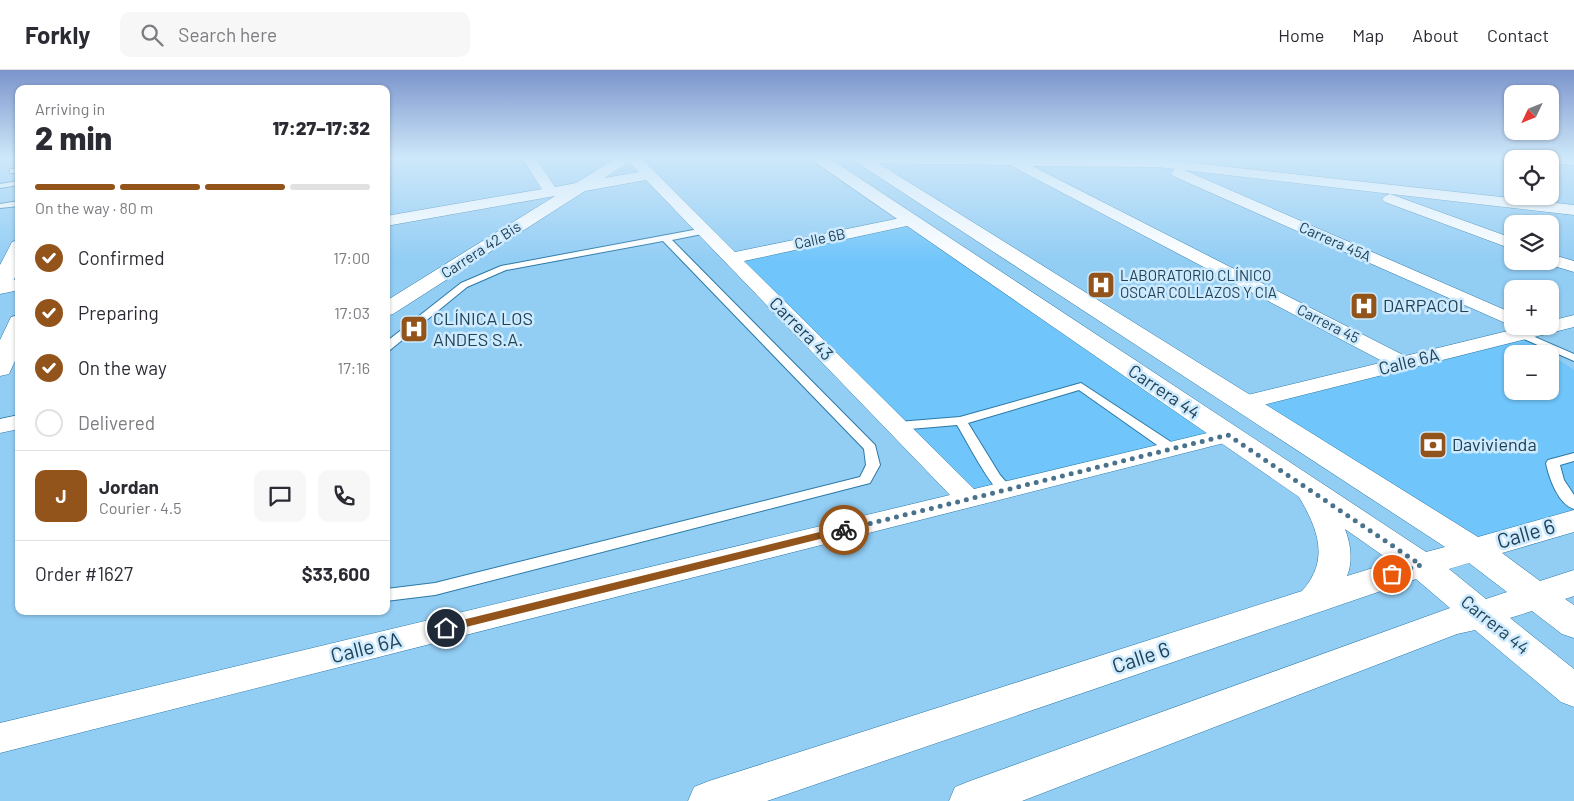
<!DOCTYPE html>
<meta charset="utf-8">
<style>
:root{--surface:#fff;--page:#f7f7f7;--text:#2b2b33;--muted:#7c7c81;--line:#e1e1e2;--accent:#93541b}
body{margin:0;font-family:Barlow,sans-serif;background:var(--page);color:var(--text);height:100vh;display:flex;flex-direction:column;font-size:19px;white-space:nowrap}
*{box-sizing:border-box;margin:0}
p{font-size:16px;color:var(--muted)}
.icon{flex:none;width:28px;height:28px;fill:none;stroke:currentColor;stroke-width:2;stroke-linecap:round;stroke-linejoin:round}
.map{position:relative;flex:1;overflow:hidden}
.drawer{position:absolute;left:15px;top:15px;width:375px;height:530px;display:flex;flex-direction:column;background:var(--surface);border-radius:10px;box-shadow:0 1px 4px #0004}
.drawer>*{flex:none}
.needle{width:32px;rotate:227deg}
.buttons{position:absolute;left:1504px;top:15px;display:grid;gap:10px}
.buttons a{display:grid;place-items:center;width:55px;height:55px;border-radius:10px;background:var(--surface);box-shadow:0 1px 4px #0004;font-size:25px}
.pin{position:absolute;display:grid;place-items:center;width:42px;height:42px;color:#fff;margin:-21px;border:2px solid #fff;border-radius:50%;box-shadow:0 1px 5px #0007}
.courier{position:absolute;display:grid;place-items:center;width:50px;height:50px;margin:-25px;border:4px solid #93541b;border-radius:50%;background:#fff;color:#222;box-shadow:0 1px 6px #0007}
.head em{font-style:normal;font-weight:800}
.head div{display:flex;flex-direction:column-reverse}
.head{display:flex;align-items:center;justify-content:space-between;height:85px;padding:0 20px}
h1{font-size:32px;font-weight:800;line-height:38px}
.bar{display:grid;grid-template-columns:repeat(4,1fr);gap:8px 5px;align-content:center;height:60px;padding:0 20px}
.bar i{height:6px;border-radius:4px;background:var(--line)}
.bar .current{background:var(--accent)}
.bar p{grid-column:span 4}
.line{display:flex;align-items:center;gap:12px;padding:0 20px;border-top:1px solid var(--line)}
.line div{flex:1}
.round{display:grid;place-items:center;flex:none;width:52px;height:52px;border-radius:10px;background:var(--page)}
ol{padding:0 20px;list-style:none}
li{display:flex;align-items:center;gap:15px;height:55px}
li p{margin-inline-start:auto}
li .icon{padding:5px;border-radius:50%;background:var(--accent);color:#fff;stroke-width:4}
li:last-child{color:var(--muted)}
li i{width:28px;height:28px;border:2px solid var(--line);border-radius:50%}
header{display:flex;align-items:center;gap:30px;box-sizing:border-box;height:70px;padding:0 25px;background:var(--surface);border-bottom:1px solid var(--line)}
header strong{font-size:24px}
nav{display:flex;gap:28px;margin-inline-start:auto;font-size:18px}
.search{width:350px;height:45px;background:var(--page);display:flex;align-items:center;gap:12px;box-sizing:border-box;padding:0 18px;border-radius:10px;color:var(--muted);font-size:19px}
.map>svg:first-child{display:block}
.built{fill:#70c5fa;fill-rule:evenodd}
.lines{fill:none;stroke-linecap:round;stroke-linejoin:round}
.service-casing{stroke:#2b79a6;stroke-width:2}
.minor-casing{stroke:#2b79a6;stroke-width:1}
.tertiary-casing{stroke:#2b79a6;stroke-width:1}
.secondary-casing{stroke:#2b79a6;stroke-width:1}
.service{fill:#fff;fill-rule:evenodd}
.minor{fill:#fff;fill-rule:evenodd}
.tertiary{fill:#fff;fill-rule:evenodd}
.secondary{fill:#fff;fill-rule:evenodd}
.route{fill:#93541b}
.done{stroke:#49728d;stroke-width:5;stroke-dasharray:0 9}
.labels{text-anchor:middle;stroke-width:5;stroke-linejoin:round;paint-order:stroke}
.far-street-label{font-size:15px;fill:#214155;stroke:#cdeafe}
.far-poi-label{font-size:15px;fill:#214155;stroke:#cdeafe;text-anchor:start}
.poi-label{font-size:18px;fill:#214155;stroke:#cdeafe;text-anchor:start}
.street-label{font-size:18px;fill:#214155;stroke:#cdeafe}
.near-street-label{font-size:21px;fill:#214155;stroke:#cdeafe}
</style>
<header>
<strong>Forkly</strong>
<div class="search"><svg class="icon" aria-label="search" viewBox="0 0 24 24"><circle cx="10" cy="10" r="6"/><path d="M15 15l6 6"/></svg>Search here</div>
<nav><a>Home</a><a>Map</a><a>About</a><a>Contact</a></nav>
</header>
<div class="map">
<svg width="1574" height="731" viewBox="0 0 1574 731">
<rect width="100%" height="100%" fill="#92cdf4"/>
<path class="built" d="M 910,151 L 1228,365 L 969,429 L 731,188 Z
M 1521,264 L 1574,300 L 1574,451 L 1474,480 L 1243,333 ZM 1512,284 L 1550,284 L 1550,321 L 1512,321 Z"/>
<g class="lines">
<defs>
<path id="service" d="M 10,99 L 19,99 L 19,103 L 10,103 Z
M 19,111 L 19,115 L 0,118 L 0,114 Z
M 19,131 L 19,136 L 0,138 L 0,134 Z
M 704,158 L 707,159 L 707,163 L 672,170 L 875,375 L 880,395 L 870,413 L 435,525 L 386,531 L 386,519 L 435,513 L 860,407 L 866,395 L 864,379 L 663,171 L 506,200 L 467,217 L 390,280 L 386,281 L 386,272 L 461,213 L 501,196 Z
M 1521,261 L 1574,284 L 1574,291 L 1517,266 L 1516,264 L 1517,262 Z
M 1081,313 L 1177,376 L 1178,379 L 1177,382 L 1167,382 L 1079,320 L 968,353 L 1000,405 L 1013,420 L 1011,423 C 1007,424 1006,425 1003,424 C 991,419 965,368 957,355 L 898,360 L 892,356 L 898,352 L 960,347 Z
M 1574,383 L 1574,391 L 1560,395 L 1564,410 L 1574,425 L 1574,439 C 1558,434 1549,408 1546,393 L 1548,390 Z"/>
<path id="minor" d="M 522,88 L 536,88 L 555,117 L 576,113 L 616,88 L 641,88 L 735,182 L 910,146 L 916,148 L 918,151 L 916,154 L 744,191 L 974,419 L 1228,358 L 1236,360 L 1240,365 L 1236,370 L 0,683 L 0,653 L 950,425 L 646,110 L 585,121 L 393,244 L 386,246 L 386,231 L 555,126 L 386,156 L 386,146 L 542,119 ZM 629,92 L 639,102 L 604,108 Z
M 1574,88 L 1574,95 L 1550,93 L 1550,89 L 1543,89 Z
M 852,89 L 1157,89 L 1574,135 L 1574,145 L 1184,100 L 1512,243 L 1512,256 L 1173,106 L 1171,103 L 1175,99 L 1157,97 L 1032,96 L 1405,286 L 1528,256 L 1550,256 L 1550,251 L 1574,245 L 1574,257 L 1243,340 L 1235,338 L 1232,333 L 1235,328 L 1384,292 L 1010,95 L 859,93 Z
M 1390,124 L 1512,168 L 1512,179 L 1385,132 L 1382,129 L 1385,126 Z
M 1550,184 L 1574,191 L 1574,202 L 1544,193 L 1543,191 L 1550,191 Z
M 19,209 L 19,220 L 0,224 L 0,212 Z
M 19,345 L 19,359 L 0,363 L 0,349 Z"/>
<path id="tertiary" d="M 19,170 L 19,199 L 8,222 L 0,223 L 0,195 L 12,172 Z
M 19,245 L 19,282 L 9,304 L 0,306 L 0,270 L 11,247 Z"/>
<path id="secondary" d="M 809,88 L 829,88 L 1426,482 L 1445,477 L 850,88 L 870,88 L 1478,467 L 1574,440 L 1574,462 L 1502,483 L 1540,511 L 1574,500 L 1574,526 L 1565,529 L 1574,535 L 1574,568 L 1562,564 L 1532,541 L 1510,548 L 1574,599 L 1574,637 L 1561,632 L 1475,560 L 1457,564 L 1022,731 L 949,731 L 955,717 L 970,711 L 1450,538 L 1416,509 L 767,731 L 688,731 L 694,717 L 709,711 L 1302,521 C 1330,490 1318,459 1299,427 ZM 1345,459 L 1392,492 L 1347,506 C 1353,491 1351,475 1345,459 ZM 1469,493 L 1507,522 L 1486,529 L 1449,499 Z"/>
</defs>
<use href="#service" class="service-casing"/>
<use href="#minor" class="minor-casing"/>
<use href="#tertiary" class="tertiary-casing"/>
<use href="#secondary" class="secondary-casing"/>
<use href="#service" class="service"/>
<use href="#minor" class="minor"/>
<use href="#tertiary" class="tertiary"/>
<use href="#secondary" class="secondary"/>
</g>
<linearGradient id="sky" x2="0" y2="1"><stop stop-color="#7b94cc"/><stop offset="0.46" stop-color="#cee8fa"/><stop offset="1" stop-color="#cee8fa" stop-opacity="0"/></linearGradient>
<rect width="1574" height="191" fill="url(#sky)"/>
<path class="route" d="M 844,456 L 848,457 L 848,462 L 446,562 L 441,558 L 446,554 Z"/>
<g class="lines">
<path class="done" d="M 844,460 L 1228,365 L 1421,495 L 1392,504"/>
</g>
<defs>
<symbol id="hospital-square" viewBox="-11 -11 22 22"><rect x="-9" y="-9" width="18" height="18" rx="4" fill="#93541b" stroke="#cdeafe"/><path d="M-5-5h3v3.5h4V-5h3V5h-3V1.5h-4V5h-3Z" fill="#fff"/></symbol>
<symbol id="bank-square" viewBox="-11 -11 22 22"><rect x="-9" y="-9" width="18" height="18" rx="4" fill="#93541b" stroke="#cdeafe"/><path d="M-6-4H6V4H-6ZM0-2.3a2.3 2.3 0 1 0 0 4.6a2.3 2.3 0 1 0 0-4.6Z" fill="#fff"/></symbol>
</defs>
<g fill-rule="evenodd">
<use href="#hospital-square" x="1085" y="199" width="32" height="32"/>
<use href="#hospital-square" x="1348" y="220" width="32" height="32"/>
<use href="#hospital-square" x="398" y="243" width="32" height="32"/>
<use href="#bank-square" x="1417" y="359" width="32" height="32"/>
</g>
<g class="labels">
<g class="far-street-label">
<text transform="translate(820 169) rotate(-12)" y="5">Calle 6B</text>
<text transform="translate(1335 172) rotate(24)" y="5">Carrera 45A</text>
<text transform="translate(481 180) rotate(-33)" y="5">Carrera 42 Bis</text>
<text transform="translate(1328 254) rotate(27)" y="5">Carrera 45</text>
</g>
<g class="far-poi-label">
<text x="1120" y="211">LABORATORIO CLÍNICO<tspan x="1120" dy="17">OSCAR COLLAZOS Y CIA</tspan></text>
</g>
<g class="poi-label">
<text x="1383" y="242">DARPACOL</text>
<text x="433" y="255">CLÍNICA LOS<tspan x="433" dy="21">ANDES S.A.</tspan></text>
<text x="1452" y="381">Davivienda</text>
</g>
<g class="street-label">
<text transform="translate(801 259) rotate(45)" y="6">Carrera 43</text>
<text transform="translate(1409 292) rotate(-14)" y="6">Calle 6A</text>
<text transform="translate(1164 322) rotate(34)" y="6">Carrera 44</text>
<text transform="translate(1495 555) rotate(39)" y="6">Carrera 44</text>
</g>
<g class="near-street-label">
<text transform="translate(1526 464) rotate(-16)" y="7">Calle 6</text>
<text transform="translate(366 578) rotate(-14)" y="7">Calle 6A</text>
<text transform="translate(1141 588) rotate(-18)" y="7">Calle 6</text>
</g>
</g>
</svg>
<div class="buttons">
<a><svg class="needle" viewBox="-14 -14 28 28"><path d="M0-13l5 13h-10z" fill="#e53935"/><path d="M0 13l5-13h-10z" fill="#7c7c81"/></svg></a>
<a><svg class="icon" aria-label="locate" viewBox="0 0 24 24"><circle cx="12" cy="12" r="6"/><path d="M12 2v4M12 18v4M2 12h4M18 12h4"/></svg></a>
<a><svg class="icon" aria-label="layers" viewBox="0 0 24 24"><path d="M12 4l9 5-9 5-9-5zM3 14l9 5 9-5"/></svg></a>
<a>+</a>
<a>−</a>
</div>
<div class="pin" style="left:1392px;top:504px;background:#ea580c"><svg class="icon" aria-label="bag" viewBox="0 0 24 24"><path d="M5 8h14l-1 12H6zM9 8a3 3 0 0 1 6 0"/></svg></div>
<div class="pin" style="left:446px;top:558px;background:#1f2937"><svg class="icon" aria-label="home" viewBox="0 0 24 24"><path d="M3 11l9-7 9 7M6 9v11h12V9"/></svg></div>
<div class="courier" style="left:844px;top:460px"><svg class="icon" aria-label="bike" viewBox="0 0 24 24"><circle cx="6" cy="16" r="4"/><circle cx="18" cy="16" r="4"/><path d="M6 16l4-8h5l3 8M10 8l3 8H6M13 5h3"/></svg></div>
<section class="drawer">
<div class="head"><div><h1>2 min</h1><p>Arriving in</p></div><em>17:27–17:32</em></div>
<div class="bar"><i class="current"></i><i class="current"></i><i class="current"></i><i></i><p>On the way · 80 m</p></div>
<ol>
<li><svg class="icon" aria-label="check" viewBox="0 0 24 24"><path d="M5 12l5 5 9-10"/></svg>Confirmed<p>17:00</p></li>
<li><svg class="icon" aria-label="check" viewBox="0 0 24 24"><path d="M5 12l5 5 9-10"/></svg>Preparing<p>17:03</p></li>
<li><svg class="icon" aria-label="check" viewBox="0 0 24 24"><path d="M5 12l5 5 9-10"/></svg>On the way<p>17:16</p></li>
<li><i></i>Delivered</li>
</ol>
<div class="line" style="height:90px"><b class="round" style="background:var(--accent);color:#fff">J</b><div><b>Jordan</b><p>Courier · 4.5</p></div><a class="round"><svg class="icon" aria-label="chat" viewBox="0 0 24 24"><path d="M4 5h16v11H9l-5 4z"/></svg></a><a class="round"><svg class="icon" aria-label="phone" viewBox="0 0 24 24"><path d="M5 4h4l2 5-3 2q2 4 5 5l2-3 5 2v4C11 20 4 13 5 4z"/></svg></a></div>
<div class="line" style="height:65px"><div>Order #1627</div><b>$33,600</b></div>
</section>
</div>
